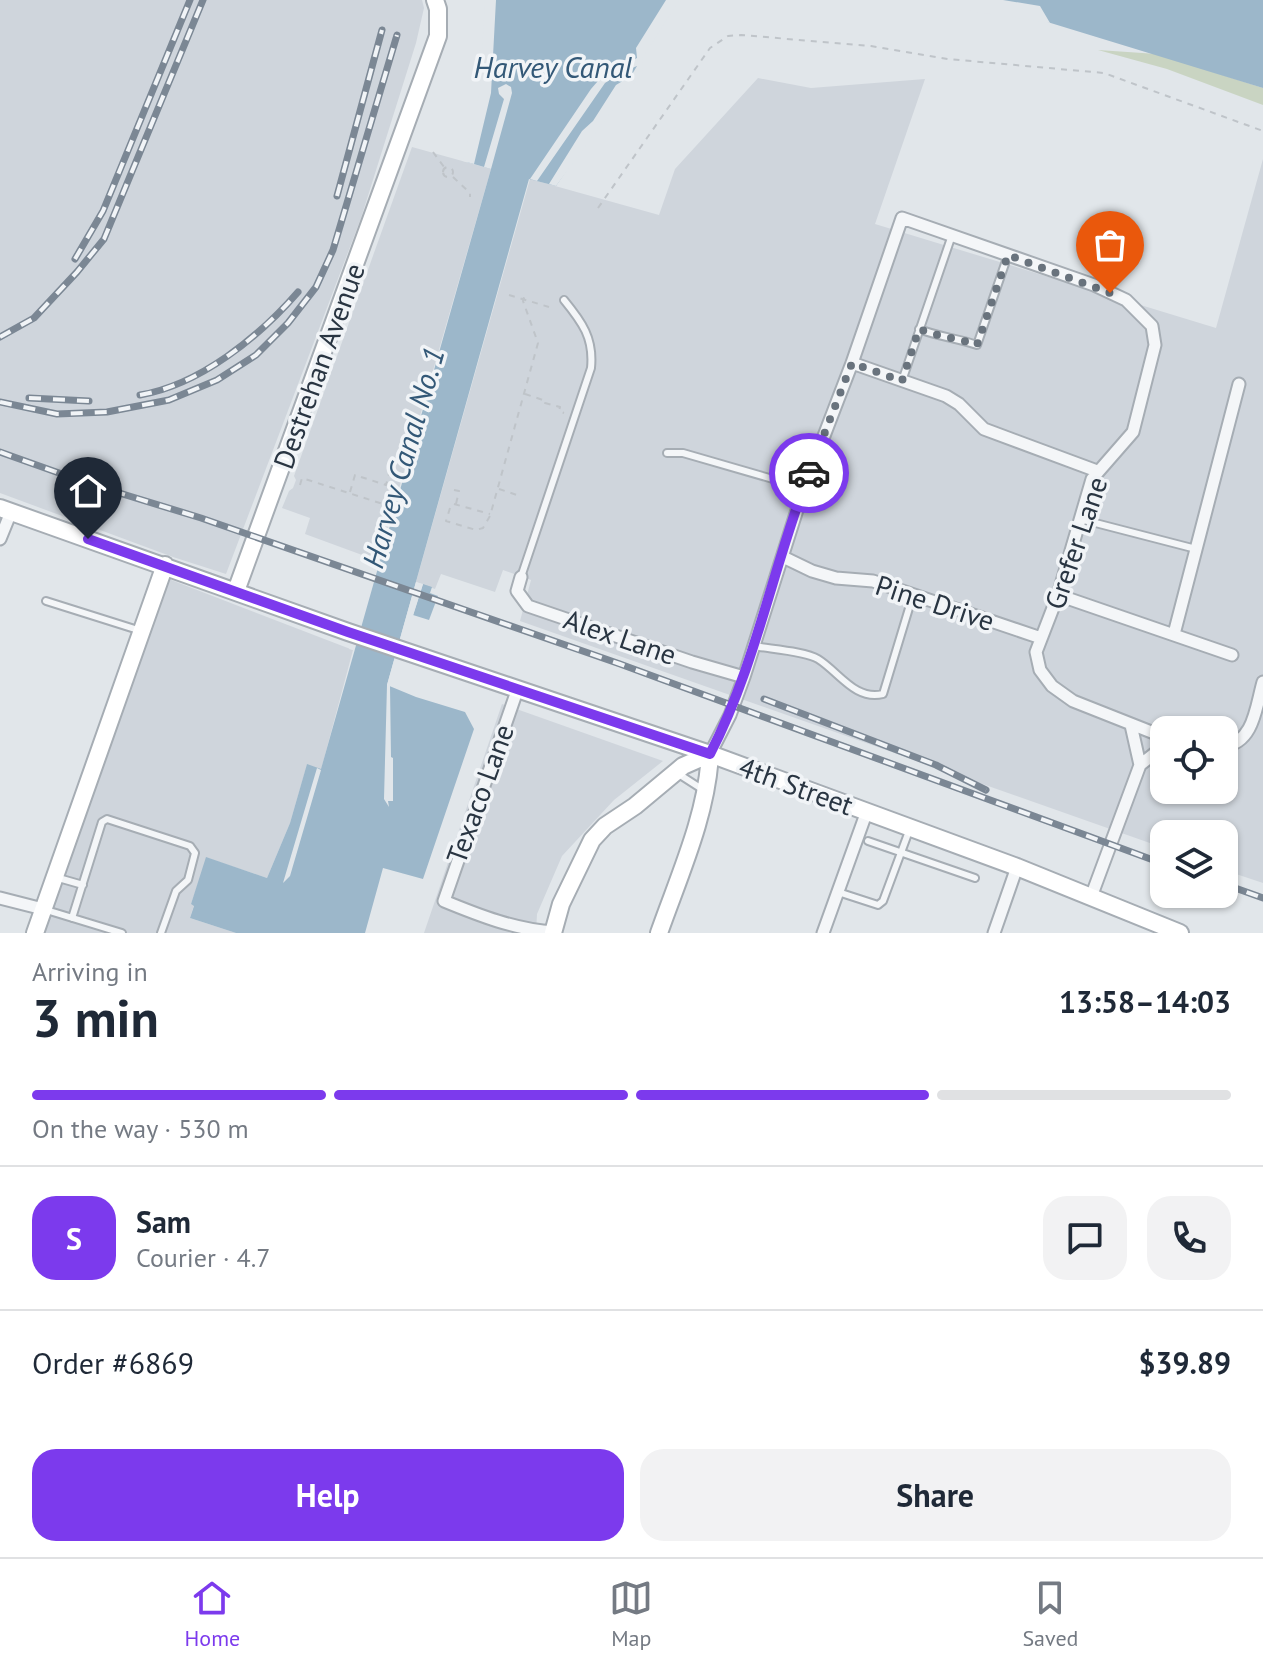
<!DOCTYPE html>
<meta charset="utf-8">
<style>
:root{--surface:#fff;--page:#f2f2f3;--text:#1f2937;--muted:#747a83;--line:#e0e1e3;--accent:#7c3aed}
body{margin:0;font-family:"PT Sans",sans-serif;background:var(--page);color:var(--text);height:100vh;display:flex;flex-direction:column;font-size:30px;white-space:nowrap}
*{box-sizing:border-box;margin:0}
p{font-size:26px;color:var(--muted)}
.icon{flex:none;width:44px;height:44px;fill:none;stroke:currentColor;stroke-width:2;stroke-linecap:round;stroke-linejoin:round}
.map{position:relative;height:933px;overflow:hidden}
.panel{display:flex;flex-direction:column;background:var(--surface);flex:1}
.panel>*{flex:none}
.controls{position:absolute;left:1150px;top:716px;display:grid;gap:16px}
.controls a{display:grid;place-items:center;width:88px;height:88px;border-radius:16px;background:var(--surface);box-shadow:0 2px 6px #0004;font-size:40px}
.pin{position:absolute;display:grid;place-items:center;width:68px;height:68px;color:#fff;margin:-82px -34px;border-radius:50% 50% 50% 0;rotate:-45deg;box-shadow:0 0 8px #0007}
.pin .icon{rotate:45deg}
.courier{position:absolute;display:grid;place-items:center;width:80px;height:80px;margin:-40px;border:6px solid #7c3aed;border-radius:50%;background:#fff;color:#222;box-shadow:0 2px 10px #0007}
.overview em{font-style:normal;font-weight:600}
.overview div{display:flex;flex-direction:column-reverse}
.overview{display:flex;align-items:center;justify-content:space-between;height:136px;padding:0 32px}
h1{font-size:52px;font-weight:600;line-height:60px}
.bar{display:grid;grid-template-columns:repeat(4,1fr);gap:12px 8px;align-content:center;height:96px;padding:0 32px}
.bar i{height:10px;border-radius:6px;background:var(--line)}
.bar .on{background:var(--accent)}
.bar p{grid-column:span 4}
.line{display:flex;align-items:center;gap:20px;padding:0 32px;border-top:2px solid var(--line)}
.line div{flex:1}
.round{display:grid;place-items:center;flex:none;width:84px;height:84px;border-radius:24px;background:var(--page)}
.cta{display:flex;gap:16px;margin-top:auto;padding:16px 32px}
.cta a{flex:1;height:92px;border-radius:24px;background:var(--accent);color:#fff;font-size:32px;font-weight:600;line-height:92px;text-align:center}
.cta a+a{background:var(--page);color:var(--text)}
.tabs{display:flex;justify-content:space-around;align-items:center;height:112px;border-top:2px solid var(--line);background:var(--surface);font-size:22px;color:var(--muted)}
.tabs a{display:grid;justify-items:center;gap:4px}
.tabs .on{color:var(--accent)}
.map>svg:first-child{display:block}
.built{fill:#cfd5dc;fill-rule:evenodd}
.green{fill:#c9d4c2}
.water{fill:#9cb7ca}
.pier{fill:#e1e6ea}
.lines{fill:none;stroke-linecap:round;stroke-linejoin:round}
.lane-casing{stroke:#a6adb4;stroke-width:10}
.street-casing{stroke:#a6adb4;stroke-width:15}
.secondary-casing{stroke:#a6adb4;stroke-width:20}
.path{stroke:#bfc4c9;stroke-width:2;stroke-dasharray:6 6;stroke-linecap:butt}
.lane{stroke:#f4f6f8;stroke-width:6}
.street{stroke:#f4f6f8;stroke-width:11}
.secondary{stroke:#fff;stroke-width:16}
.rail-casing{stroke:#7b8794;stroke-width:7}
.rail{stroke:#f1f4f7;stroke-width:4;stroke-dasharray:12;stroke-linecap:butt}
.done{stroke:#69737d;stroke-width:8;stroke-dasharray:0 14.4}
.route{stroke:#7c3aed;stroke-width:10}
.labels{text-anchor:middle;stroke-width:7;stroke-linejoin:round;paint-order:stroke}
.street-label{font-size:28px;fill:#293542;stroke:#f1f4f7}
.water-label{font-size:30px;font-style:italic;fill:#335877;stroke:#f1f4f7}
</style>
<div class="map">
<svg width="1263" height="933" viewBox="0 0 1263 933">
<rect width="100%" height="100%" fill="#e1e6ea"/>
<path class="built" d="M 0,0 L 422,0 L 424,8 L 416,43 L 361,218 L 226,574 L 173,557 L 0,493 Z
M 758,78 L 811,88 L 925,79 L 875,224 L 1216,328 L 1263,159 L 1263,883 L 1224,870 L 1224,834 L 1164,834 L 1164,848 L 520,621 L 531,580 L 503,570 L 495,592 L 441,574 L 435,589 L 416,582 L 530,179 L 659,215 L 675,169 ZM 1164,730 L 1224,730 L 1224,790 L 1164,790 Z
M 412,147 L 491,169 L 377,565 L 372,563 L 373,559 L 305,534 L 310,518 L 282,508 L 289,491 L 293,488 L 296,480 L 294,476 Z
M 166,578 L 353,650 L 321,770 L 307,765 L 290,823 L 267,878 L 207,858 L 191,904 L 194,905 L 190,918 L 236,933 L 42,933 Z
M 502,704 L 663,761 L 614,800 L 562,856 L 537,914 L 536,933 L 424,933 Z"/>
<path class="green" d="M 1098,50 L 1157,54 L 1263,88 L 1263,105 L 1167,69 Z"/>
<path class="water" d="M 488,0 L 675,0 L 638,58 L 639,74 L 622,90 L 556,186 L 529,179 L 387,685 L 416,697 L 465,712 L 474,729 L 423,879 L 383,868 L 365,933 L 236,933 L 190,918 L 194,906 L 191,904 L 206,857 L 267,878 L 290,823 L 307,764 L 321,769 L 491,169 L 467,162 L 484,93 Z
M 926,0 L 1263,0 L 1263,88 L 1018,13 Z
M 423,584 L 432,587 L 430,593 L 438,596 L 429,620 L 413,615 Z"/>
<path class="pier" d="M 485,0 L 496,0 L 491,93 L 474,164 L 463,161 L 480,92 Z
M 666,0 L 679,0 L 642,59 L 643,74 L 625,93 L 556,186 L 549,184 L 582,131 L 593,121 L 616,85 L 631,76 L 637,66 L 620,73 L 605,83 L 537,181 L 530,179 L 591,89 L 604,74 L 637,58 L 636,48 Z
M 924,0 L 1003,0 L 1040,6 L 1050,23 L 925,4 Z
M 506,84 L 511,87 L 512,93 L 491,169 L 484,167 L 504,99 L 499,94 L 498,88 Z
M 374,564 L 377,565 L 353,650 L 349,649 Z
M 416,582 L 423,584 L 412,619 L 410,618 L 390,686 L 391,757 L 393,758 L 393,801 L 388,801 L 389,807 L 384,799 L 387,685 Z
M 317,768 L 321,770 L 290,876 L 283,883 Z"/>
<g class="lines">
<defs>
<path id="lane" d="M 919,329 C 939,337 958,338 977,345 L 1008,255
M 902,381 L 952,235
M 667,453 L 683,453 L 804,488
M 1080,519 L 1196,549
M 521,577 L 591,368 C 594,338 582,322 564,300
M 46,601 L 138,630
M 754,646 C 770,649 805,651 818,659 C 839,672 855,701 883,694 L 913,595
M 677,773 L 705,791
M 868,841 L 975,878
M 55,877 L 83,885
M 838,892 L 878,905 L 883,901 L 909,831
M 43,909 L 122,933
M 72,918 L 102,822 L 107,819 L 190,846 L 195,853 L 188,880 L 176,891 L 161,933"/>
<path id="street" d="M 852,363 L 946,396 L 959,404 L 984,429 L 1097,471
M 0,539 L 11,512
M 783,557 L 812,571 L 836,578 L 873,581 L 1041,638
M 521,577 L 517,591 L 528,606 L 692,662 L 744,677
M 1058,595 L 1232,655
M 1174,634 L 1239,384
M 518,688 L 444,901 C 478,915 516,930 554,932
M 1131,725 L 1140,765 L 1164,746
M 1224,746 C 1254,743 1256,706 1263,682
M 710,754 L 730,715 L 744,677 L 804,488 L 852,363 L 902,218 L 1094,285 L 1126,300 L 1152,326 L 1155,345 L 1133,432 L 1092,479 L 1058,595 L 1036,652 L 1040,670 L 1052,686 L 1073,701 L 1164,737
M 1091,897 L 1140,765
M 0,898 L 43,909
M 823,933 L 867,811
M 994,933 L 1017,867"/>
<path id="secondary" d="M 0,508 L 348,632 L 710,754 L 1017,867 L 1180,933
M 236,591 L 438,36 L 438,9 L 435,0
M 35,933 L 165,565
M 553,933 L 561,904 L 592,840 L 605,826 L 635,806 L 683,766 L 710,754 C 707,815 679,876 659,933"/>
</defs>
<use href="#lane" class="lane-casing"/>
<use href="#street" class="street-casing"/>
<use href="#secondary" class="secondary-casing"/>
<path class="path" d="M 433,152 L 444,167
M443 172a5 5 0 1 1 10 0a5 5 0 1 1-10 0Z
M 453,177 L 470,193 L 470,197
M 598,208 L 710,48 L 728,36 L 741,35 L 871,46 L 948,59 L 1104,73 L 1263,131
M 509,295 L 549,307
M 525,394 L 546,401 L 545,403 L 560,407 L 559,411 L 564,413
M 300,485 L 302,478 L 383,504 L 388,489
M 499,489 L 520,496
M 454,490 L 459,491 L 456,504
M 350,492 L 355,475 L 386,485 L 390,470 L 393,471
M 454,504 L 490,514
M 450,508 L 446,521 L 476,530 L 483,528 L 490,516 L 538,343 L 523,301 L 524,297"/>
<use href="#lane" class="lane"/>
<use href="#street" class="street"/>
<use href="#secondary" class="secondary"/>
<defs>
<path id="rail" d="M 337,196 L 382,30
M 75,259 L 103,211 L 190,0
M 0,337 L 34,318 L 77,272 L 104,239 L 203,0
M 140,395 C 200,385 260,336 298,292
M 29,398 L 89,401
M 0,402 L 57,414 L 107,412 L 169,400 L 217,380 L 256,355 L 288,323 L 316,287 L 333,250 L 397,35
M 0,452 L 90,484 L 201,518 L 620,664 L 1164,864
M 764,699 L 936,765 L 986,790
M 1224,884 L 1263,898"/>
</defs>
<use href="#rail" class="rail-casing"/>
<use href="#rail" class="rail"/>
</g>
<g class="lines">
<path class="done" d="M 809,473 L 852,363 L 902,381 L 919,329 C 939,337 958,338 977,345 L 1008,255 L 1110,293"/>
<path class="route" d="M 88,539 L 348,632 L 710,754 C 756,665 773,566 809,473"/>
</g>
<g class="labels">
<g class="street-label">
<text transform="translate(319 366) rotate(-70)" y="10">Destrehan Avenue</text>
<text transform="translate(1076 543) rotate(-71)" y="10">Grefer Lane</text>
<text transform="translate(935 603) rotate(18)" y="10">Pine Drive</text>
<text transform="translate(620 637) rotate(19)" y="10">Alex Lane</text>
<text transform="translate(796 786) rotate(20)" y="10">4th Street</text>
<text transform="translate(480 794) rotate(-70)" y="10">Texaco Lane</text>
</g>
<g class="water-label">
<text x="553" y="78">Harvey Canal</text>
<text transform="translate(404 458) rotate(-74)" y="10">Harvey Canal No. 1</text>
</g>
</g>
</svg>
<div class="controls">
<a><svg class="icon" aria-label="locate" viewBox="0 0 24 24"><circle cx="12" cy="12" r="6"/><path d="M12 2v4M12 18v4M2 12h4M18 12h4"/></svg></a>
<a><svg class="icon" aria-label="layers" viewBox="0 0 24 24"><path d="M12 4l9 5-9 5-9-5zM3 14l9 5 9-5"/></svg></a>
</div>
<div class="pin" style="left:1110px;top:293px;background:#ea580c"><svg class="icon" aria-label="bag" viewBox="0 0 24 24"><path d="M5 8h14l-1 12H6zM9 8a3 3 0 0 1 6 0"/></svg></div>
<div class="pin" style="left:88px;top:539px;background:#1f2937"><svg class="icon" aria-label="home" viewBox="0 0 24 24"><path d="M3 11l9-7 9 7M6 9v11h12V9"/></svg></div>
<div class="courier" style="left:809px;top:473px"><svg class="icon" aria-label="car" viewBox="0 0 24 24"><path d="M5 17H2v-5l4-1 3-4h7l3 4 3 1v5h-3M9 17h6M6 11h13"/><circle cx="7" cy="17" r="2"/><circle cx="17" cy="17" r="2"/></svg></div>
</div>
<section class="panel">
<div class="overview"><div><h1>3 min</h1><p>Arriving in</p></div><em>13:58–14:03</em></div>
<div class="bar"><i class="on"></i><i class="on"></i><i class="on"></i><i></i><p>On the way · 530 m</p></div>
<div class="line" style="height:144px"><b class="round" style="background:var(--accent);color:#fff">S</b><div><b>Sam</b><p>Courier · 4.7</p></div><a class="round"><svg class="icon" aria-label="chat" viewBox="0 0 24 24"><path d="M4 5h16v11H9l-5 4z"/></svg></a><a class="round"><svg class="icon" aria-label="phone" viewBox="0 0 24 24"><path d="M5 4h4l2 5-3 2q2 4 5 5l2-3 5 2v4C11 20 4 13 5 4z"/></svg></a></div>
<div class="line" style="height:104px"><div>Order #6869</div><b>$39.89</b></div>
<div class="cta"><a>Help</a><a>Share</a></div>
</section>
<nav class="tabs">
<a class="on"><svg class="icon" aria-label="home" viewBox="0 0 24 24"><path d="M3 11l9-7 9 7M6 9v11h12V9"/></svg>Home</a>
<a><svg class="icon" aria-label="map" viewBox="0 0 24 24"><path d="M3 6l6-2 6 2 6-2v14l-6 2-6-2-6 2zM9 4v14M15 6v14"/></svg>Map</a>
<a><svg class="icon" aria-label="saved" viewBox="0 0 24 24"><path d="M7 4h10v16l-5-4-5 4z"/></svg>Saved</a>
</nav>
